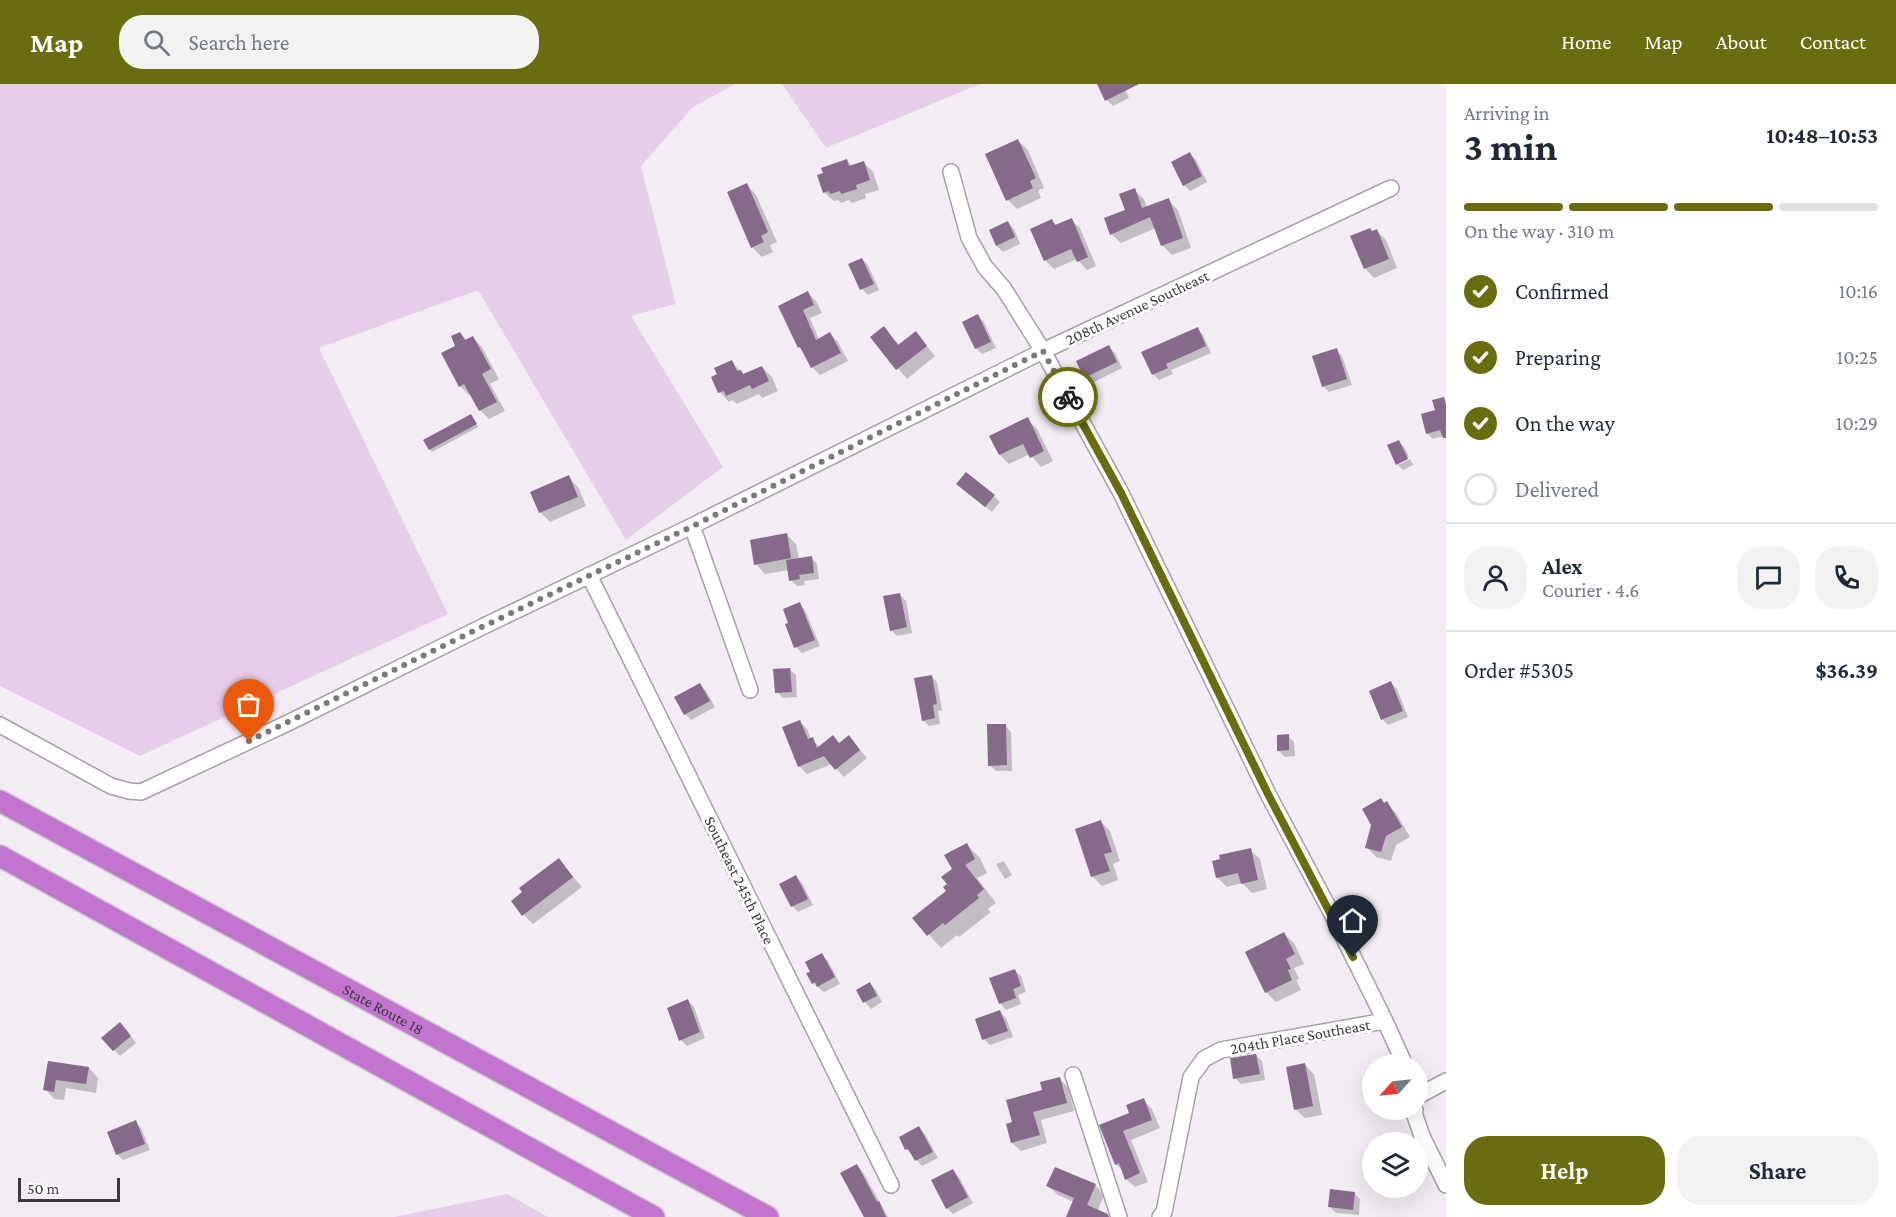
<!DOCTYPE html>
<meta charset="utf-8">
<style>
:root{--surface:#fff;--page:#f2f2f3;--text:#1f2937;--muted:#747a83;--line:#e0e1e3;--accent:#696d0f}
body{margin:0;font-family:"Crimson Pro",serif;background:var(--page);color:var(--text);height:100vh;display:flex;flex-direction:column;font-size:22px;white-space:nowrap}
*{box-sizing:border-box;margin:0}
p{font-size:20px;color:var(--muted)}
.icon{flex:none;width:33px;height:33px;fill:none;stroke:currentColor;stroke-width:2;stroke-linecap:round;stroke-linejoin:round}
.map{position:relative;flex:1;overflow:hidden}
.panel{display:flex;flex-direction:column;background:var(--surface);width:450px}
.panel>*{flex:none}
.needle{width:39px;rotate:243deg}
.controls{position:absolute;left:1362px;top:970px;display:grid;gap:12px}
.controls a{display:grid;place-items:center;width:66px;height:66px;border-radius:50%;background:var(--surface);box-shadow:0 6px 24px #0002;font-size:30px}
.scale{position:absolute;left:18px;bottom:15px;width:102px;box-sizing:border-box;padding-left:6px;border:3px solid #3d3a3d;border-top:0;font-size:16px;line-height:21px;white-space:nowrap;color:#3d3a3d;-webkit-text-stroke:4px #fff;paint-order:stroke}
.pin{position:absolute;display:grid;place-items:center;width:51px;height:51px;color:#fff;margin:-62px -26px;border-radius:50% 50% 50% 0;rotate:-45deg;box-shadow:0 0 6px #0007}
.pin .icon{rotate:45deg}
.courier{position:absolute;display:grid;place-items:center;width:60px;height:60px;margin:-30px;border:4px solid #696d0f;border-radius:50%;background:#fff;color:#222;box-shadow:0 2px 8px #0007}
.overview em{font-style:normal;font-weight:700}
.overview div{display:flex;flex-direction:column-reverse}
.overview{display:flex;align-items:center;justify-content:space-between;height:102px;padding:0 18px}
h1{font-size:39px;font-weight:700;line-height:45px}
.bar{display:grid;grid-template-columns:repeat(4,1fr);gap:9px 6px;align-content:center;height:72px;padding:0 18px}
.bar i{height:8px;border-radius:4px;background:var(--line)}
.bar .active{background:var(--accent)}
.bar p{grid-column:span 4}
.line{display:flex;align-items:center;gap:15px;padding:0 18px;border-top:2px solid var(--line)}
.line div{flex:1}
.round{display:grid;place-items:center;flex:none;width:63px;height:63px;border-radius:24px;background:var(--page)}
ol{padding:0 18px;list-style:none}
li{display:flex;align-items:center;gap:18px;height:66px}
li p{margin-inline-start:auto}
li .icon{padding:6px;border-radius:50%;background:var(--accent);color:#fff;stroke-width:4}
li:last-child{color:var(--muted)}
li i{width:33px;height:33px;border:3px solid var(--line);border-radius:50%}
.cta{display:flex;gap:12px;margin-top:auto;padding:12px 18px}
.cta a{flex:1;height:69px;border-radius:24px;background:var(--accent);color:#fff;font-size:24px;font-weight:700;line-height:69px;text-align:center}
.cta a+a{background:var(--page);color:var(--text)}
header{display:flex;align-items:center;gap:36px;box-sizing:border-box;height:84px;padding:0 30px;background:var(--accent);color:#fff}
header strong{font-size:28px}
nav{display:flex;gap:33px;margin-inline-start:auto;font-size:21px}
.search{width:420px;height:54px;background:var(--page);display:flex;align-items:center;gap:15px;box-sizing:border-box;padding:0 21px;border-radius:24px;color:var(--muted);font-size:22px}
main{display:flex;flex:1;min-height:0}
.map>svg:first-child{display:block}
.green{fill:#e5cfe8}
.shadow{fill:#0003}
.building{fill:#866a8a}
.lines{fill:none;stroke-linecap:round;stroke-linejoin:round}
.minor-casing{stroke:#a6a0a7;stroke-width:18}
.highway-casing{stroke:#cdcccd;stroke-width:24}
.minor{stroke:#fff;stroke-width:15}
.highway{stroke:#c275ce;stroke-width:21}
.done{stroke:#7d787d;stroke-width:6;stroke-dasharray:0 10.8}
.route{stroke:#696d0f;stroke-width:8}
.labels{text-anchor:middle;stroke-width:6;stroke-linejoin:round;paint-order:stroke}
.street-label{font-size:16px;fill:#3d3a3d;stroke:#fff}
</style>
<header>
<strong>Map</strong>
<div class="search"><svg class="icon" aria-label="search" viewBox="0 0 24 24"><circle cx="10" cy="10" r="6"/><path d="M15 15l6 6"/></svg>Search here</div>
<nav><a>Home</a><a>Map</a><a>About</a><a>Contact</a></nav>
</header>
<main>
<div class="map">
<svg width="1446" height="1133" viewBox="0 0 1446 1133">
<rect width="100%" height="100%" fill="#f3ecf4"/>
<path class="green" d="M 0,0 L 735,0 L 693,23 L 641,82 L 676,220 L 631,232 L 723,383 L 626,456 L 478,206 L 319,264 L 448,530 L 140,672 L 0,602 Z
M 782,0 L 980,0 L 826,64 Z
M 507,1110 L 548,1133 L 394,1133 Z"/>
<path class="shadow" d="M 1104,0 L 1122,0 L 1129,14 L 1113,22 L 1107,16 Z
M 1018,57 L 1028,66 L 1044,104 L 1038,106 L 1041,114 L 1017,125 L 1008,116 Z
M 1190,70 L 1196,76 L 1207,98 L 1190,107 L 1184,101 Z
M 847,77 L 852,82 L 864,79 L 873,88 L 879,106 L 865,110 L 866,114 L 852,119 L 849,116 L 841,119 L 838,116 L 834,117 L 824,108 Z
M 747,101 L 756,111 L 777,158 L 770,161 L 773,168 L 762,173 L 752,163 Z
M 1134,106 L 1144,115 L 1147,124 L 1168,116 L 1178,126 L 1191,164 L 1172,171 L 1162,161 L 1156,144 L 1121,159 L 1111,150 L 1126,127 Z
M 1071,136 L 1080,144 L 1096,182 L 1087,186 L 1077,175 L 1054,185 L 1046,177 L 1032,146 L 1052,137 L 1057,142 Z
M 1008,139 L 1014,145 L 1020,160 L 1003,168 L 997,162 L 991,147 Z
M 1377,147 L 1386,156 L 1397,184 L 1374,194 L 1365,184 L 1373,148 Z
M 862,175 L 868,181 L 879,206 L 868,211 L 862,205 Z
M 808,209 L 816,217 L 822,229 L 810,234 L 819,256 L 830,250 L 838,258 L 848,277 L 820,291 L 812,283 L 800,263 L 780,222 Z
M 978,232 L 984,238 L 996,264 L 982,270 L 976,264 L 964,239 Z
M 884,244 L 900,262 L 916,249 L 935,272 L 907,295 L 872,254 Z
M 1197,245 L 1203,251 L 1211,269 L 1171,286 L 1173,290 L 1159,296 L 1153,290 Z
M 460,249 L 467,257 L 473,254 L 482,263 L 499,295 L 490,300 L 505,327 L 489,335 L 480,326 L 472,310 L 469,311 L 460,302 L 457,262 Z
M 1109,263 L 1115,269 L 1122,284 L 1092,299 L 1086,293 L 1078,278 Z
M 1336,266 L 1342,272 L 1352,301 L 1329,308 L 1323,302 Z
M 732,278 L 743,290 L 762,283 L 772,293 L 778,307 L 762,314 L 759,310 L 737,320 L 732,316 L 729,318 L 720,308 Z
M 1443,314 L 1446,317 L 1446,351 L 1433,355 L 1427,349 Z
M 473,334 L 478,343 L 432,368 L 430,365 Z
M 1027,335 L 1037,345 L 1053,377 L 1041,383 L 1030,370 L 1009,380 L 1000,371 Z
M 1399,358 L 1405,364 L 1409,373 L 1397,378 L 1397,380 L 1389,362 Z
M 1410,375 L 1413,381 L 1403,386 L 1398,381 Z
M 568,393 L 578,403 L 586,422 L 550,438 L 541,429 L 532,409 Z
M 964,406 L 994,412 L 1000,418 L 992,428 Z
M 787,451 L 796,460 L 799,475 L 811,473 L 817,480 L 819,495 L 804,497 L 805,501 L 797,502 L 791,496 L 789,486 L 765,490 L 756,480 Z
M 900,511 L 906,517 L 912,549 L 897,552 L 891,546 Z
M 799,520 L 805,526 L 820,562 L 802,569 L 796,563 L 790,539 Z
M 789,585 L 796,591 L 797,613 L 783,614 L 777,608 Z
M 931,592 L 937,598 L 942,626 L 938,627 L 940,640 L 929,642 L 923,636 Z
M 1391,599 L 1397,605 L 1408,633 L 1388,641 L 1382,635 Z
M 700,601 L 706,607 L 715,623 L 691,636 L 685,630 L 676,614 Z
M 799,637 L 807,645 L 811,655 L 820,663 L 840,660 L 849,653 L 867,674 L 844,693 L 832,680 L 807,690 L 799,682 Z
M 1005,641 L 1011,648 L 1012,687 L 996,687 L 989,681 Z
M 1288,652 L 1294,658 L 1295,672 L 1285,673 L 1279,667 Z
M 1381,716 L 1396,729 L 1410,753 L 1396,761 L 1391,777 L 1376,773 L 1367,763 Z
M 1100,737 L 1110,747 L 1120,777 L 1113,780 L 1118,796 L 1102,802 L 1092,792 Z
M 967,761 L 980,774 L 987,789 L 977,794 L 996,819 L 988,825 L 991,828 L 959,853 L 957,851 L 941,864 L 914,834 L 948,807 L 954,786 Z
M 1250,766 L 1260,775 L 1267,805 L 1252,809 L 1242,799 L 1227,803 L 1217,793 Z
M 559,776 L 582,803 L 533,840 L 524,831 L 525,808 Z
M 1004,777 L 1012,791 L 1005,795 L 996,780 Z
M 796,793 L 802,799 L 813,821 L 798,828 L 792,822 Z
M 1284,850 L 1294,859 L 1304,880 L 1294,884 L 1299,895 L 1296,896 L 1301,906 L 1276,918 L 1266,908 Z
M 822,871 L 828,877 L 840,900 L 824,908 L 813,899 L 812,888 Z
M 1014,886 L 1021,892 L 1026,908 L 1018,911 L 1021,920 L 1006,926 L 1000,919 Z
M 870,900 L 876,906 L 882,918 L 871,925 L 865,918 L 858,906 Z
M 688,917 L 694,923 L 705,954 L 687,962 L 681,956 Z
M 1000,928 L 1006,934 L 1013,953 L 990,961 L 984,955 Z
M 126,946 L 136,959 L 120,972 L 103,954 Z
M 1256,971 L 1262,977 L 1265,996 L 1241,1000 L 1235,994 Z
M 49,978 L 89,984 L 98,994 L 96,1009 L 66,1004 L 64,1016 L 54,1015 L 45,1005 Z
M 1305,981 L 1314,990 L 1322,1031 L 1305,1034 L 1295,1025 Z
M 1059,995 L 1068,1003 L 1074,1027 L 1041,1036 L 1047,1059 L 1021,1067 L 1012,1059 L 1007,1041 L 1014,1039 L 1044,1007 Z
M 1143,1016 L 1152,1025 L 1160,1044 L 1131,1056 L 1148,1098 L 1135,1103 L 1126,1095 L 1124,1088 L 1116,1080 L 1101,1042 L 1131,1030 Z
M 135,1038 L 141,1044 L 150,1066 L 123,1076 L 117,1070 Z
M 919,1044 L 925,1050 L 938,1074 L 922,1082 L 907,1065 Z
M 857,1082 L 863,1088 L 888,1133 L 864,1133 L 842,1089 Z
M 953,1087 L 959,1093 L 973,1119 L 953,1130 L 947,1124 Z
M 1095,1101 L 1104,1111 L 1097,1128 L 1102,1133 L 1067,1133 L 1074,1118 L 1058,1111 L 1048,1102 Z
M 1354,1109 L 1360,1115 L 1359,1131 L 1336,1129 L 1330,1123 Z"/>
<path class="building" d="M 1097,0 L 1139,0 L 1105,17 Z
M 1018,55 L 1036,94 L 1030,97 L 1033,104 L 1006,117 L 985,70 Z
M 1190,68 L 1202,92 L 1183,102 L 1171,78 Z
M 847,75 L 849,82 L 864,77 L 870,96 L 856,101 L 857,105 L 841,110 L 840,107 L 830,110 L 829,107 L 823,109 L 817,91 L 823,89 L 821,84 Z
M 747,99 L 768,148 L 761,152 L 764,158 L 751,164 L 727,108 Z
M 1135,104 L 1142,124 L 1169,114 L 1183,154 L 1161,162 L 1150,133 L 1110,151 L 1104,134 L 1125,126 L 1119,110 Z
M 1072,134 L 1088,173 L 1077,178 L 1071,165 L 1044,177 L 1030,145 L 1052,135 L 1055,141 Z
M 1008,137 L 1015,153 L 996,162 L 989,146 Z
M 1370,144 L 1372,147 L 1377,145 L 1389,175 L 1364,185 L 1350,152 Z
M 862,174 L 874,200 L 860,206 L 848,180 Z
M 808,207 L 814,221 L 803,226 L 816,256 L 830,248 L 841,269 L 811,284 L 800,263 L 798,264 L 778,222 Z
M 978,230 L 991,258 L 975,265 L 962,238 Z
M 884,242 L 898,261 L 916,247 L 927,262 L 896,286 L 870,253 Z
M 1198,243 L 1206,262 L 1166,280 L 1168,284 L 1152,291 L 1141,268 Z
M 460,248 L 465,256 L 473,252 L 491,285 L 482,290 L 497,318 L 479,327 L 464,300 L 459,303 L 441,269 L 455,262 L 451,252 Z
M 1109,261 L 1117,278 L 1084,294 L 1076,277 Z
M 1337,264 L 1347,295 L 1322,303 L 1312,272 Z
M 732,276 L 737,287 L 741,286 L 743,290 L 762,282 L 769,297 L 752,305 L 750,301 L 726,312 L 724,307 L 718,309 L 711,293 L 717,290 L 714,284 Z
M 1444,313 L 1446,321 L 1446,354 L 1443,354 L 1440,346 L 1426,350 L 1421,330 L 1435,326 L 1432,316 Z
M 471,330 L 477,340 L 429,366 L 423,356 Z
M 1028,333 L 1044,367 L 1030,374 L 1023,360 L 999,371 L 989,352 Z
M 1399,356 L 1408,375 L 1396,381 L 1387,361 Z
M 966,388 L 995,411 L 985,423 L 956,400 Z
M 569,391 L 578,413 L 539,429 L 530,408 Z
M 787,449 L 791,474 L 754,481 L 750,456 Z
M 812,472 L 814,489 L 799,491 L 800,495 L 789,497 L 786,476 Z
M 900,509 L 907,543 L 890,547 L 883,512 Z
M 800,518 L 815,556 L 794,564 L 785,540 L 788,539 L 783,525 Z
M 790,584 L 792,608 L 775,609 L 773,585 Z
M 932,591 L 937,620 L 933,621 L 935,634 L 922,637 L 914,594 Z
M 1391,597 L 1403,627 L 1381,636 L 1369,607 Z
M 700,599 L 710,617 L 684,631 L 674,613 Z
M 800,636 L 808,655 L 813,653 L 817,664 L 833,651 L 839,659 L 849,651 L 860,666 L 835,686 L 824,672 L 798,683 L 782,643 Z
M 987,640 L 1006,640 L 1007,681 L 988,682 Z
M 1289,650 L 1289,666 L 1277,667 L 1277,651 Z
M 1381,714 L 1384,719 L 1387,717 L 1402,743 L 1386,752 L 1381,768 L 1365,764 L 1371,741 L 1362,725 Z
M 1101,736 L 1112,768 L 1104,770 L 1110,787 L 1091,793 L 1075,745 Z
M 967,759 L 975,775 L 965,781 L 984,805 L 977,811 L 979,814 L 945,841 L 943,839 L 927,852 L 912,834 L 946,807 L 943,803 L 947,800 L 941,793 L 952,785 L 944,771 Z
M 1251,764 L 1258,796 L 1241,800 L 1238,789 L 1216,794 L 1212,777 L 1220,775 L 1219,771 Z
M 559,774 L 573,793 L 522,832 L 511,817 L 522,808 L 519,804 Z
M 796,791 L 808,815 L 791,823 L 779,800 Z
M 1284,848 L 1295,870 L 1286,875 L 1291,885 L 1288,886 L 1292,896 L 1265,909 L 1245,868 Z
M 822,869 L 835,893 L 817,903 L 815,898 L 812,900 L 806,889 L 810,888 L 805,878 Z
M 1015,885 L 1021,902 L 1013,905 L 1016,914 L 999,920 L 989,894 Z
M 870,898 L 877,912 L 863,919 L 856,906 Z
M 688,915 L 700,948 L 679,957 L 667,924 Z
M 1000,926 L 1008,947 L 982,956 L 975,935 Z
M 120,938 L 131,952 L 113,967 L 101,954 Z
M 1256,970 L 1260,990 L 1233,995 L 1230,974 Z
M 48,977 L 89,983 L 86,1000 L 56,996 L 54,1008 L 43,1006 Z
M 1305,979 L 1313,1022 L 1294,1026 L 1286,983 Z
M 1060,993 L 1067,1019 L 1033,1028 L 1040,1051 L 1011,1059 L 1006,1040 L 1012,1038 L 1006,1016 L 1042,1006 L 1040,998 Z
M 1144,1014 L 1152,1036 L 1123,1047 L 1140,1089 L 1125,1096 L 1119,1079 L 1115,1081 L 1099,1041 L 1129,1029 L 1126,1021 Z
M 136,1036 L 145,1060 L 116,1071 L 107,1048 Z
M 919,1042 L 933,1068 L 915,1077 L 908,1065 L 905,1066 L 899,1053 Z
M 857,1080 L 877,1118 L 879,1117 L 886,1133 L 864,1133 L 840,1089 Z
M 1055,1083 L 1096,1100 L 1087,1121 L 1108,1130 L 1109,1133 L 1066,1133 L 1074,1114 L 1046,1102 Z
M 953,1085 L 968,1113 L 946,1125 L 931,1096 Z
M 1330,1105 L 1355,1108 L 1353,1126 L 1328,1123 Z"/>
<g class="lines">
<defs>
<path id="minor" d="M 951,88 L 969,154 L 985,183 L 1004,205 L 1043,267 L 1121,409 L 1268,710 L 1332,830 L 1385,937 L 1405,981
M 692,442 L 750,606
M 589,491 L 891,1101
M 0,641 L 111,702 L 129,707 L 141,708 L 292,637 L 484,542 L 692,442 L 1043,267 L 1391,104
M 1073,991 L 1119,1133
M 1418,1012 L 1446,997
M 1415,1026 L 1414,1029 L 1422,1052 L 1446,1101
M 1160,1133 L 1164,1128 L 1191,993 L 1204,975 L 1221,966 L 1385,937"/>
<g id="highway">
<path id="s1" d="M 0,717 L 768,1133"/>
<path d="M 0,772 L 654,1133"/>
</g>
</defs>
<use href="#minor" class="minor-casing"/>
<use href="#highway" class="highway-casing"/>
<use href="#minor" class="minor"/>
<use href="#highway" class="highway"/>
</g>
<g class="lines">
<path class="done" d="M 249,657 L 484,542 L 693,442 L 1043,267 L 1068,313"/>
<path class="route" d="M 1068,313 L 1121,409 L 1268,710 L 1353,873"/>
</g>
<g class="labels">
<g class="street-label">
<text transform="translate(1137 223) rotate(-25)" y="6">208th Avenue Southeast</text>
<text transform="translate(740 796) rotate(64)" y="6">Southeast 245th Place</text>
<text dy="6" stroke="none"><textPath href="#s1" startOffset="436">State Route 18</textPath></text>
<text transform="translate(1300 952) rotate(-10)" y="6">204th Place Southeast</text>
</g>
</g>
</svg>
<div class="controls">
<a><svg class="needle" viewBox="-14 -14 28 28"><path d="M0-13l5 13h-10z" fill="#e53935"/><path d="M0 13l5-13h-10z" fill="#747a83"/></svg></a>
<a><svg class="icon" aria-label="layers" viewBox="0 0 24 24"><path d="M12 4l9 5-9 5-9-5zM3 14l9 5 9-5"/></svg></a>
</div>
<div class="scale">50 m</div>
<div class="pin" style="left:249px;top:657px;background:#ea580c"><svg class="icon" aria-label="bag" viewBox="0 0 24 24"><path d="M5 8h14l-1 12H6zM9 8a3 3 0 0 1 6 0"/></svg></div>
<div class="pin" style="left:1353px;top:873px;background:#1f2937"><svg class="icon" aria-label="home" viewBox="0 0 24 24"><path d="M3 11l9-7 9 7M6 9v11h12V9"/></svg></div>
<div class="courier" style="left:1068px;top:313px"><svg class="icon" aria-label="bike" viewBox="0 0 24 24"><circle cx="6" cy="16" r="4"/><circle cx="18" cy="16" r="4"/><path d="M6 16l4-8h5l3 8M10 8l3 8H6M13 5h3"/></svg></div>
</div>
<section class="panel">
<div class="overview"><div><h1>3 min</h1><p>Arriving in</p></div><em>10:48–10:53</em></div>
<div class="bar"><i class="active"></i><i class="active"></i><i class="active"></i><i></i><p>On the way · 310 m</p></div>
<ol>
<li><svg class="icon" aria-label="check" viewBox="0 0 24 24"><path d="M5 12l5 5 9-10"/></svg>Confirmed<p>10:16</p></li>
<li><svg class="icon" aria-label="check" viewBox="0 0 24 24"><path d="M5 12l5 5 9-10"/></svg>Preparing<p>10:25</p></li>
<li><svg class="icon" aria-label="check" viewBox="0 0 24 24"><path d="M5 12l5 5 9-10"/></svg>On the way<p>10:29</p></li>
<li><i></i>Delivered</li>
</ol>
<div class="line" style="height:108px"><a class="round"><svg class="icon" aria-label="person" viewBox="0 0 24 24"><circle cx="12" cy="8" r="4"/><path d="M4 21q1-7 8-7t8 7"/></svg></a><div><b>Alex</b><p>Courier · 4.6</p></div><a class="round"><svg class="icon" aria-label="chat" viewBox="0 0 24 24"><path d="M4 5h16v11H9l-5 4z"/></svg></a><a class="round"><svg class="icon" aria-label="phone" viewBox="0 0 24 24"><path d="M5 4h4l2 5-3 2q2 4 5 5l2-3 5 2v4C11 20 4 13 5 4z"/></svg></a></div>
<div class="line" style="height:78px"><div>Order #5305</div><b>$36.39</b></div>
<div class="cta"><a>Help</a><a>Share</a></div>
</section>
</main>
